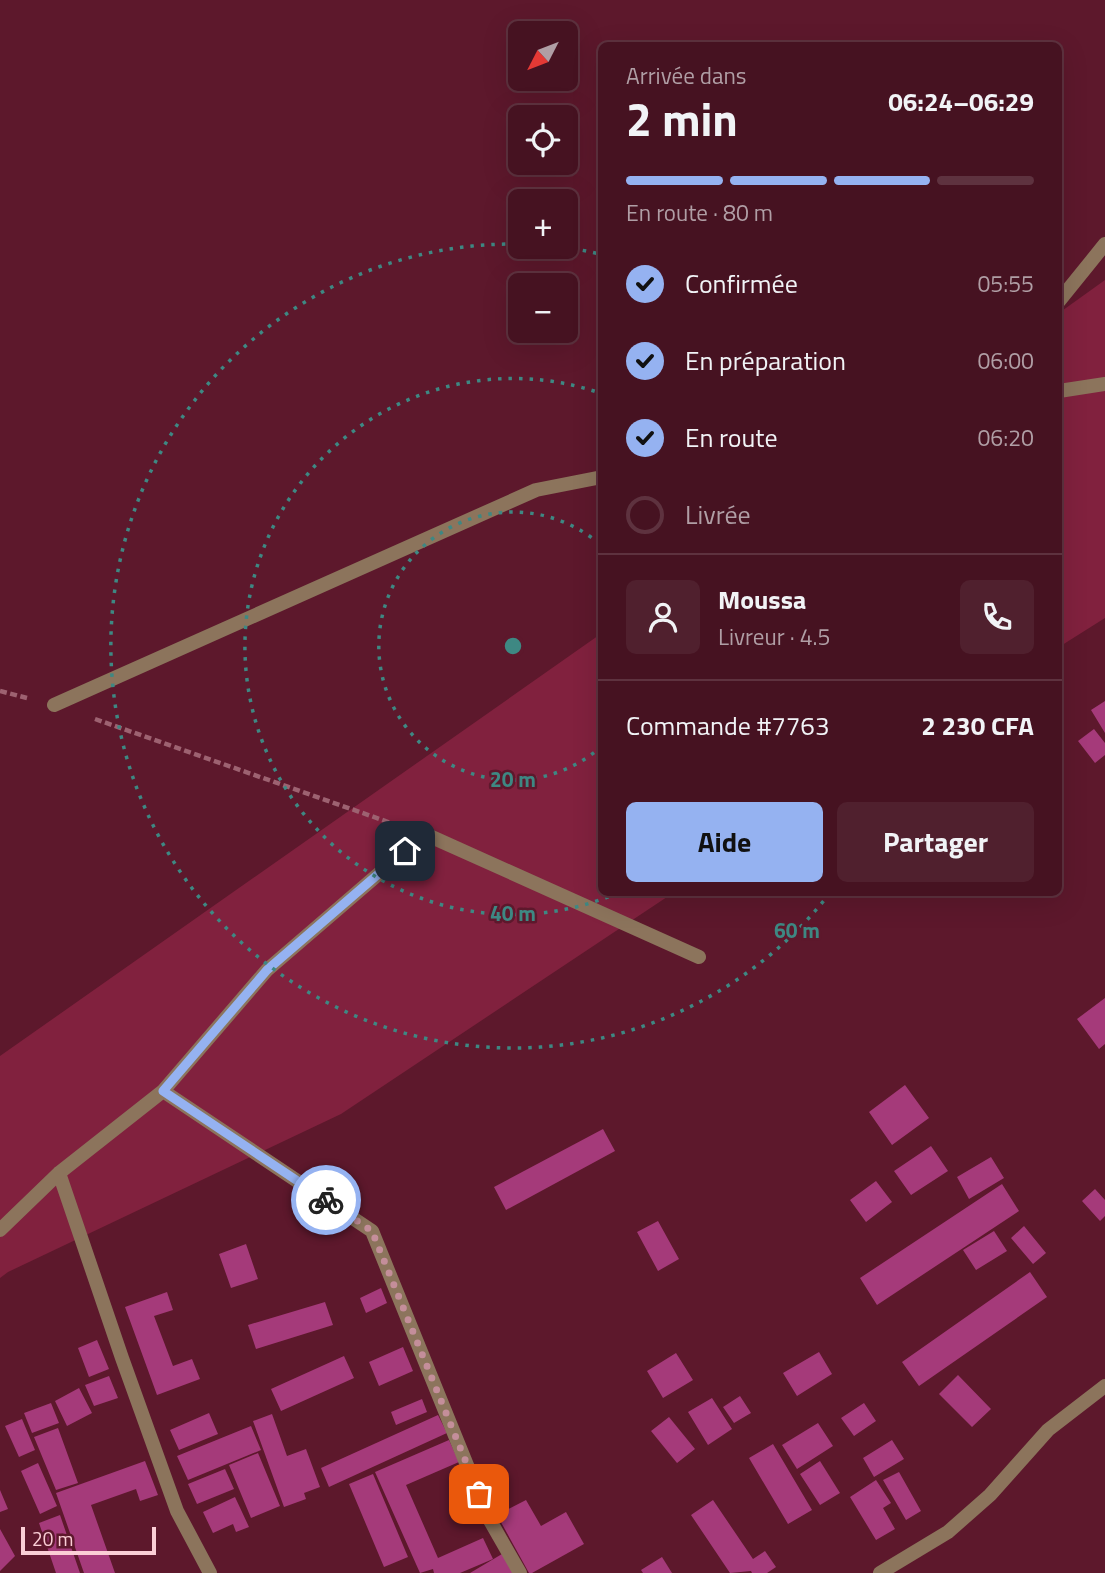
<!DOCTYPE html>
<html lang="fr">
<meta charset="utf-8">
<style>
:root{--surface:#461221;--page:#50202e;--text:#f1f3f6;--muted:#b09ea5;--line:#5e323f;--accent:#95b2f1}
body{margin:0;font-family:"Titillium Web",sans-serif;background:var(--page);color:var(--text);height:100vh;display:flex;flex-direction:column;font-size:26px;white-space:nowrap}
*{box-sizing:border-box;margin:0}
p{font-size:23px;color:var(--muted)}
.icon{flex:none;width:38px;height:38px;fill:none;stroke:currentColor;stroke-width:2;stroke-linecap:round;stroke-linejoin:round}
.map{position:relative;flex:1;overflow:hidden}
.drawer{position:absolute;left:598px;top:42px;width:464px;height:854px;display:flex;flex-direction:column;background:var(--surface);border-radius:10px;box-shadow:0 7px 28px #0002,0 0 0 2px var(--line)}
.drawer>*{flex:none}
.needle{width:46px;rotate:228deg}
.controls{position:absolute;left:508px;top:21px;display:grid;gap:14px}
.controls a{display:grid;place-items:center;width:70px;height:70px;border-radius:10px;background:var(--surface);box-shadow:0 7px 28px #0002,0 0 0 2px var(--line);font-size:35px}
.scale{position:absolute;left:21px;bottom:18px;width:135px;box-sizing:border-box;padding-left:7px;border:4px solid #fbced6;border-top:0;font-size:19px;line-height:24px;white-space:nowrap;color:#fbced6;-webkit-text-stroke:5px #5d182c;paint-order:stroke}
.pin{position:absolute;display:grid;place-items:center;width:60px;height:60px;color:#fff;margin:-30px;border-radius:14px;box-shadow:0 4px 10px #0006}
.courier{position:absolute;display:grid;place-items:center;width:70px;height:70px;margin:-35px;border:5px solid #95b2f1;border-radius:50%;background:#fff;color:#222;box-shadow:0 2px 9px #0007}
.summary em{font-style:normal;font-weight:700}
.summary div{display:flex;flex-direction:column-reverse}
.summary{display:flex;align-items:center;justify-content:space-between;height:119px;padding:0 28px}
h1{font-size:46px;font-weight:700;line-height:52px}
.bar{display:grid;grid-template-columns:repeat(4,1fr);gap:10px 7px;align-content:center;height:84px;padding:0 28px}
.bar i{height:9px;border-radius:5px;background:var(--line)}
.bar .current{background:var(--accent)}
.bar p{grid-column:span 4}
.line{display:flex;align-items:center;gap:18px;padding:0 28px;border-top:2px solid var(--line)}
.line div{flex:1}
.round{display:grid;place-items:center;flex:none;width:74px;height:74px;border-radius:10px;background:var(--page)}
ol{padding:0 28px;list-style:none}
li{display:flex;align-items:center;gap:21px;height:77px}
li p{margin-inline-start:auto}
li .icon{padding:7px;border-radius:50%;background:var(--accent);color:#111;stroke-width:4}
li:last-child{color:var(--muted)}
li i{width:38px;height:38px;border:4px solid var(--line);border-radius:50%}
.primary-button{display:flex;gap:14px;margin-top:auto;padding:14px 28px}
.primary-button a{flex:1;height:80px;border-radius:10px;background:var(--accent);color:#111;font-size:28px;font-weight:700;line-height:80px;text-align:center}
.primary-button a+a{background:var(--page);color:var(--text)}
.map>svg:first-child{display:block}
.green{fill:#81213e}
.building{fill:#a53a7a}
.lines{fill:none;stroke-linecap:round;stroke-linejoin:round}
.path{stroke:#9d6271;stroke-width:4.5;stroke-dasharray:7 3.5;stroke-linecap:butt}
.minor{stroke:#8c745c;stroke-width:14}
.done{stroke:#c48e9a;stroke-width:7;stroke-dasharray:0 12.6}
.route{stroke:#95b2f1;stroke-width:9}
.ring{fill:none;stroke:#3e8883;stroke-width:3.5;stroke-dasharray:3.5 7}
.centre{fill:#3e8883;stroke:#5d182c;stroke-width:3.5}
.ring-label{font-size:21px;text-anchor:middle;font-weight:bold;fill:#3e8883;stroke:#5d182c;stroke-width:5;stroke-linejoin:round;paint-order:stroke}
</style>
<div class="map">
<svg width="1105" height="1573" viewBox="0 0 1105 1573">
<rect width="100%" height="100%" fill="#5d182c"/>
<path class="green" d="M 1105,280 L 1105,618 L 1059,647 L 1059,313 Z
M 602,633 L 602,892 L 673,893 L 341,1114 L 8,1272 L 0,1278 L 0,1056 Z"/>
<path class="building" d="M 1105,701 L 1105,733 L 1091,710 Z
M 1094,729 L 1105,743 L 1105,755 L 1095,763 L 1078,741 Z
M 1105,998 L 1105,1044 L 1099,1049 L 1077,1019 Z
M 905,1085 L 929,1118 L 892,1145 L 869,1112 Z
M 603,1129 L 615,1151 L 506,1210 L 494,1187 Z
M 931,1146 L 948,1171 L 911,1195 L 894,1171 Z
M 991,1157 L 1004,1178 L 969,1199 L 957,1177 Z
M 876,1181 L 892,1202 L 866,1222 L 850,1200 Z
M 1002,1184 L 1019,1211 L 877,1305 L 860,1278 Z
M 1095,1189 L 1105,1200 L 1105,1216 L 1100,1221 L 1082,1201 Z
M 658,1221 L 679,1259 L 658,1271 L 637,1232 Z
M 1024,1226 L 1046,1253 L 1033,1264 L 1011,1238 Z
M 994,1231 L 1007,1251 L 976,1270 L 963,1250 Z
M 246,1244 L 258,1279 L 231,1288 L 219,1254 Z
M 1030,1272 L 1047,1297 L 919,1386 L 902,1362 Z
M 381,1288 L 387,1303 L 366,1313 L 360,1298 Z
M 167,1292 L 173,1310 L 154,1316 L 173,1366 L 192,1359 L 200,1379 L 157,1395 L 125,1307 Z
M 325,1302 L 333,1325 L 256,1349 L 248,1325 Z
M 97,1340 L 109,1369 L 89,1377 L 78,1348 Z
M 403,1347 L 413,1371 L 379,1386 L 369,1362 Z
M 819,1352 L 832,1374 L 797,1396 L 783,1373 Z
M 676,1353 L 693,1380 L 663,1398 L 647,1371 Z
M 344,1356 L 354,1378 L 281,1411 L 271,1389 Z
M 958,1375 L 991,1409 L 972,1427 L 939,1394 Z
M 109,1376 L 118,1398 L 94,1406 L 85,1385 Z
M 79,1388 L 92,1413 L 67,1426 L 55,1401 Z
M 740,1396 L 751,1413 L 734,1423 L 723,1407 Z
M 712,1398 L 732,1429 L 708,1445 L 688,1412 Z
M 422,1399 L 427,1412 L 396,1425 L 391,1412 Z
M 51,1403 L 59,1423 L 32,1433 L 24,1413 Z
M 864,1403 L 876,1421 L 854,1436 L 841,1418 Z
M 209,1413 L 218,1434 L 179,1450 L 170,1430 Z
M 272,1414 L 287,1456 L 306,1449 L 320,1487 L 304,1493 L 306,1499 L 284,1507 L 253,1421 Z
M 438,1415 L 447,1433 L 329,1487 L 321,1468 Z
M 669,1417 L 695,1449 L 677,1463 L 651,1431 Z
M 22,1419 L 35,1450 L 19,1457 L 5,1426 Z
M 818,1423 L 833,1446 L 797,1469 L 782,1445 Z
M 251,1426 L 261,1450 L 188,1480 L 177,1456 Z
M 58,1428 L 78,1483 L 56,1490 L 34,1437 Z
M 449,1440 L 459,1462 L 406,1485 L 438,1558 L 483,1538 L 493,1559 L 460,1573 L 434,1573 L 433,1569 L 420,1573 L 375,1472 Z
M 892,1440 L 904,1459 L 874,1477 L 863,1458 Z
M 773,1444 L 812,1510 L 788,1524 L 749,1458 Z
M 258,1453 L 280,1506 L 251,1518 L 229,1465 Z
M 145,1461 L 158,1495 L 140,1501 L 136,1489 L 91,1505 L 115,1573 L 84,1573 L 56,1493 Z
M 820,1461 L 840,1493 L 820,1505 L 800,1474 Z
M 38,1463 L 57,1506 L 40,1514 L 21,1471 Z
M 225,1469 L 234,1489 L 197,1504 L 188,1484 Z
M 899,1472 L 921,1511 L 906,1520 L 883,1480 Z
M 373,1474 L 408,1557 L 384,1567 L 349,1484 Z
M 876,1480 L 891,1503 L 883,1508 L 895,1529 L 876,1540 L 850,1497 Z
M 0,1490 L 8,1509 L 0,1512 Z
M 235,1497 L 249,1527 L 236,1532 L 233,1524 L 213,1533 L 203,1512 Z
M 526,1500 L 541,1526 L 566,1512 L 584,1544 L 532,1573 L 529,1573 L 497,1515 Z
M 713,1500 L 753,1559 L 765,1551 L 776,1567 L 767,1573 L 752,1573 L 751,1571 L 730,1573 L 691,1515 Z
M 60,1515 L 80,1573 L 56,1573 L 39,1523 Z
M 0,1529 L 15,1556 L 0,1571 Z
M 502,1554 L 513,1573 L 470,1573 Z
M 662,1557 L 672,1573 L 643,1573 L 641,1570 Z"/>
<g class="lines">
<path class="path" d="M 0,691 L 27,698
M 95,719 L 391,823"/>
<path class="minor" d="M 1059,301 L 1105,244
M 1059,391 L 1105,384
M 54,705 L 536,490 L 602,477
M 163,1091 L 372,1231 L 488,1517 L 520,1573
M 59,1173 L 122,1358 L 177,1511 L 210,1573
M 0,1230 L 59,1173 L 163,1091 L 267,970 L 425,834 L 699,957
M 880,1573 L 948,1532 L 990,1495 L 1048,1430 L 1105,1386"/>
</g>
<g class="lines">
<path class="done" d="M 326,1200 L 372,1231 L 479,1494"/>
<path class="route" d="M 326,1200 L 163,1091 L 267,970 L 405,851"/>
</g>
<g class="ring">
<path d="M602 746A134 134 0 1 1 602 546"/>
<path d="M618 893A268 268 0 1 1 600 393"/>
<path d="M830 893A402 402 0 1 1 517 244M562 247A402 402 0 0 1 600 254"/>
</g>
<circle cx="513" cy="646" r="10" class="centre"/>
<g class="ring-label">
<text x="513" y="787">20 m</text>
<text x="513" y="921">40 m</text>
<text x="797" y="938">60 m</text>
</g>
</svg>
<div class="controls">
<a><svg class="needle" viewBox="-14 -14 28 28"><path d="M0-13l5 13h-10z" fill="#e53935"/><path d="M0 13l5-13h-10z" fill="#b09ea5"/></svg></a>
<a><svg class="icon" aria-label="locate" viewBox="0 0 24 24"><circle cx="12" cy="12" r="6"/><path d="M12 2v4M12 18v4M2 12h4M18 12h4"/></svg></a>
<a>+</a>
<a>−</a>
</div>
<div class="scale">20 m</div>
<div class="pin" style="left:479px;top:1494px;background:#ea580c"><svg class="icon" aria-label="bag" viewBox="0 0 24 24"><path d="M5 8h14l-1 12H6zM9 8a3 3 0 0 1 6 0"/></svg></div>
<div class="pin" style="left:405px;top:851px;background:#1f2937"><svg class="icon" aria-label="home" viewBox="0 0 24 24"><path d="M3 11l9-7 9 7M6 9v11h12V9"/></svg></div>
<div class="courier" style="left:326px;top:1200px"><svg class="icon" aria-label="bike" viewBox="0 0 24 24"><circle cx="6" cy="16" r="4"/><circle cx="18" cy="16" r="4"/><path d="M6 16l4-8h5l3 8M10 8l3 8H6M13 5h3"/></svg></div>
<section class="drawer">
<div class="summary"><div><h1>2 min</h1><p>Arrivée dans</p></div><em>06:24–06:29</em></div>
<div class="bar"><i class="current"></i><i class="current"></i><i class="current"></i><i></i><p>En route · 80 m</p></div>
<ol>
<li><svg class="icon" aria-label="check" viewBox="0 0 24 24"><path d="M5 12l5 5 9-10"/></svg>Confirmée<p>05:55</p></li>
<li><svg class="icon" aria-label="check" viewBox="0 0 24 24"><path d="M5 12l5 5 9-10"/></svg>En préparation<p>06:00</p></li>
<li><svg class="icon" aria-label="check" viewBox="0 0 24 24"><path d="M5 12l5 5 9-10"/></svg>En route<p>06:20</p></li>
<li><i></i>Livrée</li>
</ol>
<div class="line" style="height:126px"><a class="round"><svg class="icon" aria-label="person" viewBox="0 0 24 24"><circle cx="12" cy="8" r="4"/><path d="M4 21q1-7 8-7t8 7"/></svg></a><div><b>Moussa</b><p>Livreur · 4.5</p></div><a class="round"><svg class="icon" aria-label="phone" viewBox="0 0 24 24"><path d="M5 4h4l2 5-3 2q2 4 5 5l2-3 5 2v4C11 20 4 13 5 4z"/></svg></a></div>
<div class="line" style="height:91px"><div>Commande #7763</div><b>2 230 CFA</b></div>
<div class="primary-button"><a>Aide</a><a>Partager</a></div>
</section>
</div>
